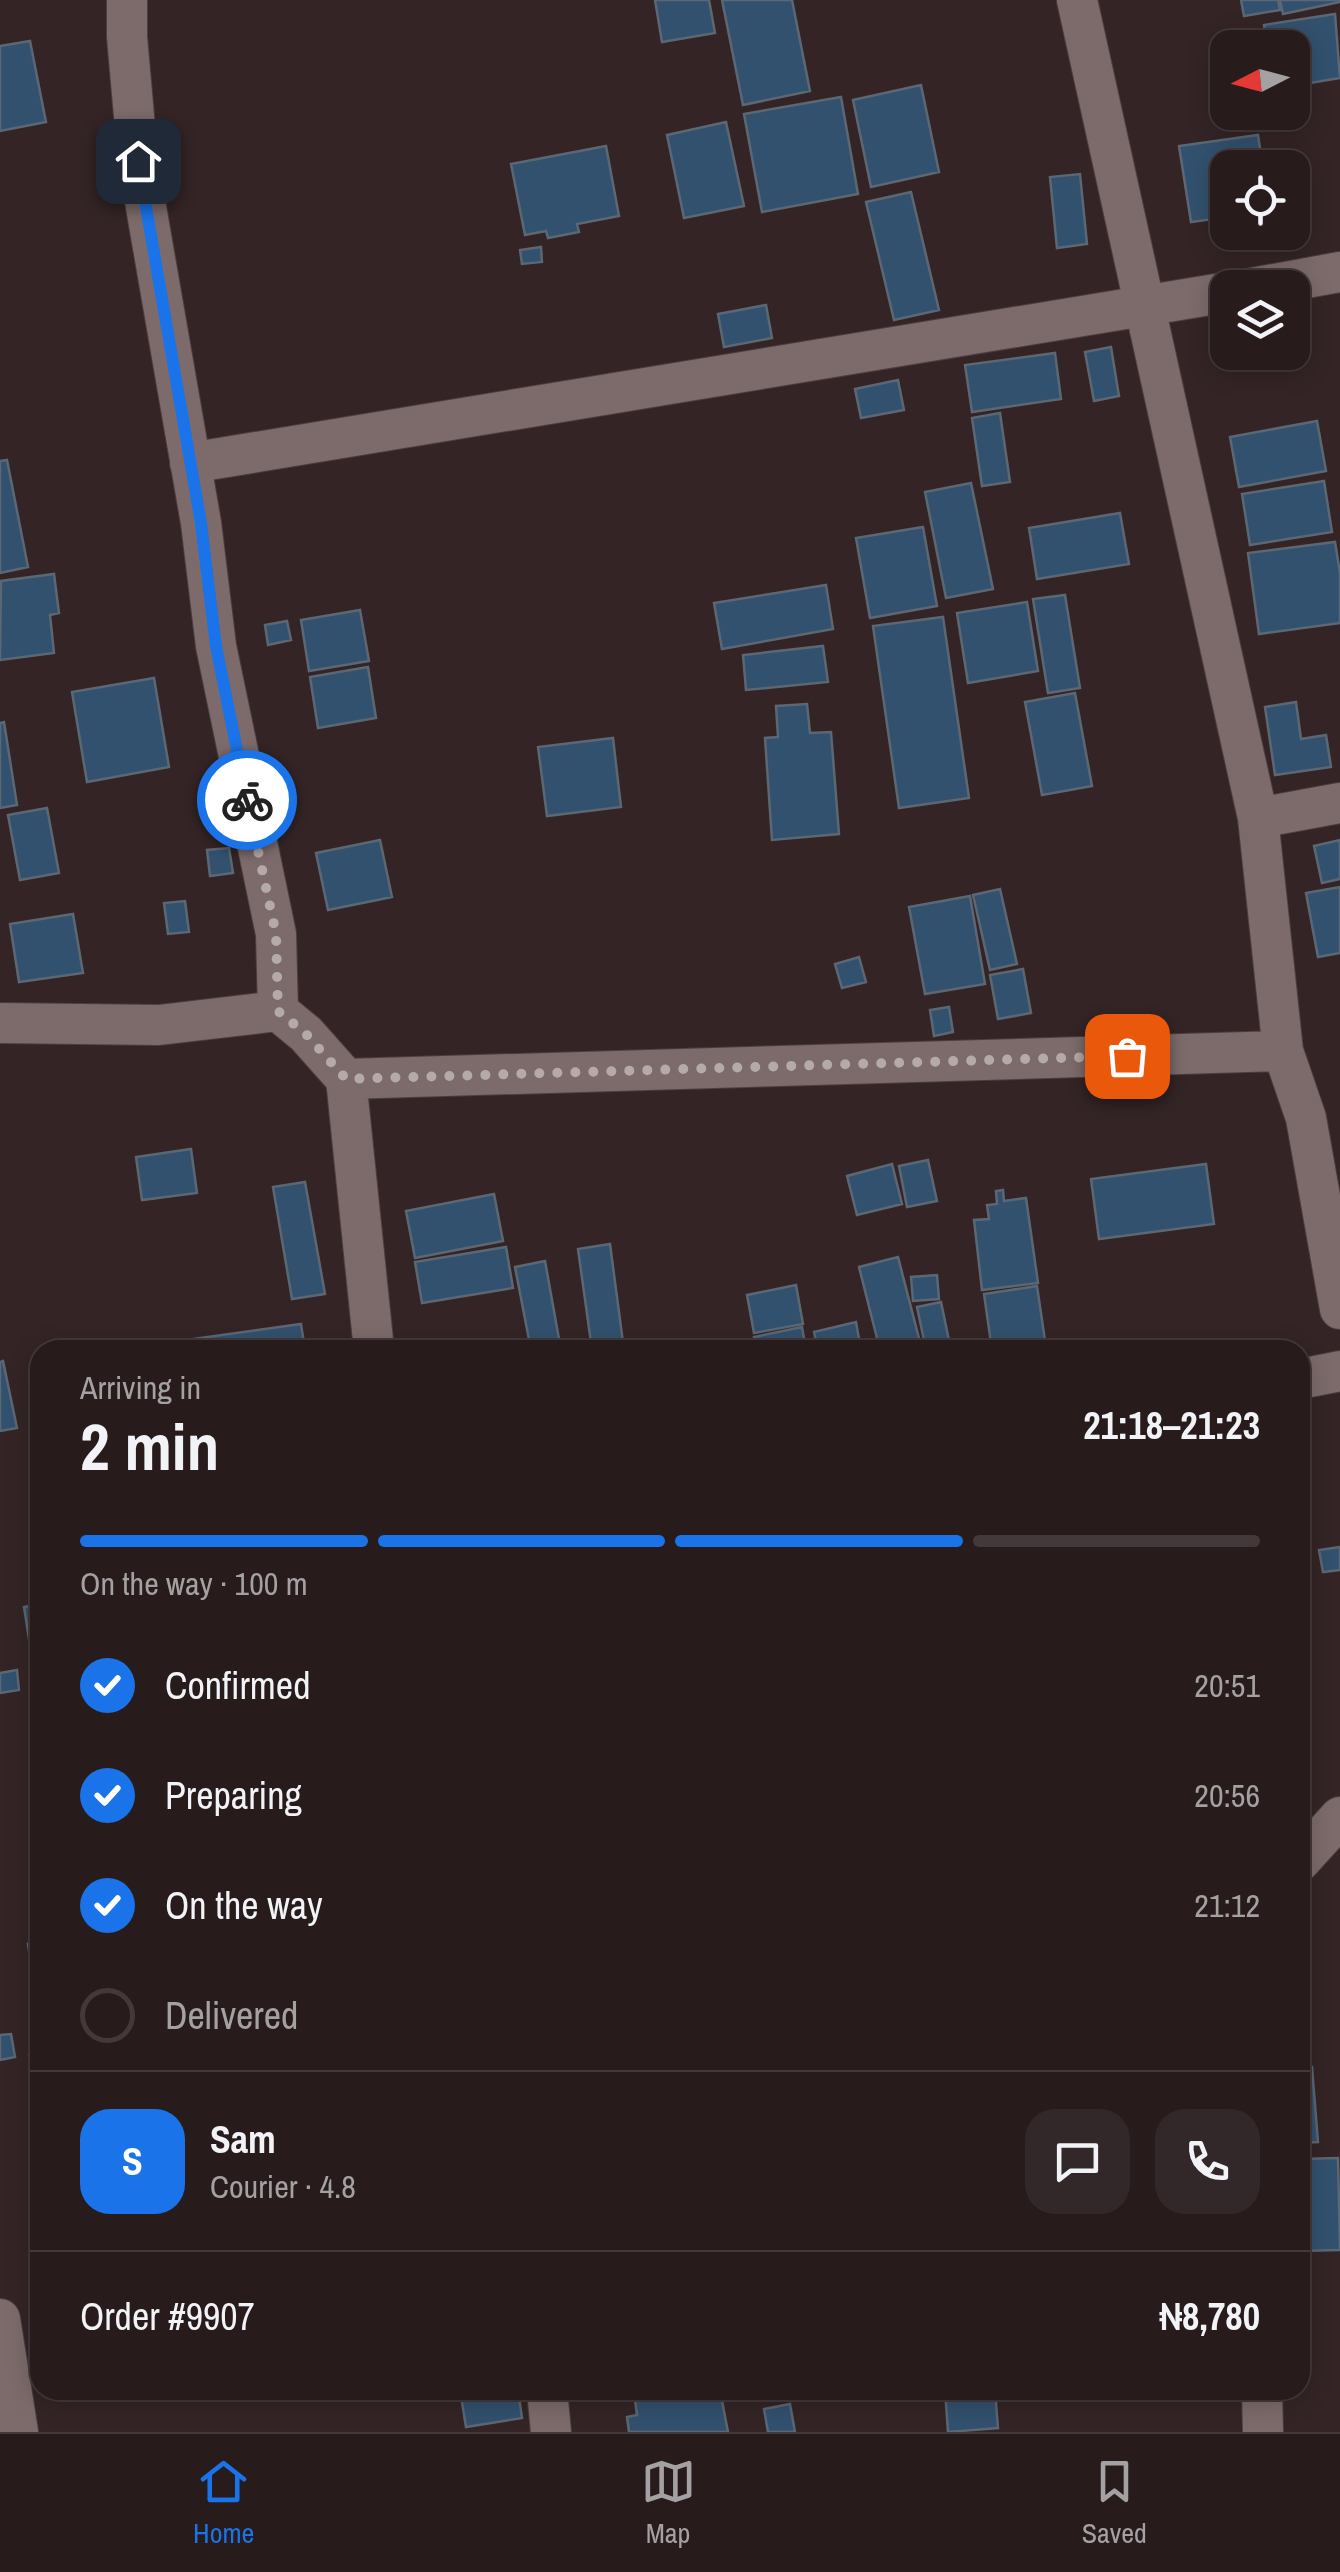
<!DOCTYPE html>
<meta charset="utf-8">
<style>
:root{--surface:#271b1c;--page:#332829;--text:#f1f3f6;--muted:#a4a1a3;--line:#43393b;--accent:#1a73e8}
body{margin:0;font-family:"Archivo Narrow",sans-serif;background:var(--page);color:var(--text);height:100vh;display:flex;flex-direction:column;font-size:38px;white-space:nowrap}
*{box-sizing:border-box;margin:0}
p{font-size:32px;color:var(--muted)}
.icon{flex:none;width:55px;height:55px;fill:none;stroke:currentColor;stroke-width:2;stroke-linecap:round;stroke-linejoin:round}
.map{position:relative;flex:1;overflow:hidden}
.drawer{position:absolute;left:30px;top:1340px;width:1280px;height:1060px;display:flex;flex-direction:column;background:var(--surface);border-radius:30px;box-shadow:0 5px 25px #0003,0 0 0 2px var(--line)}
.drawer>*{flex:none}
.needle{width:65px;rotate:264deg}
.fabs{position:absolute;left:1210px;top:30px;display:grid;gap:20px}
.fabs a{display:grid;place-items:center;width:100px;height:100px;border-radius:20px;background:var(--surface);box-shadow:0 5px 25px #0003,0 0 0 2px var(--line);font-size:50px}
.pin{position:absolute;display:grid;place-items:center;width:85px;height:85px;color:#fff;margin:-42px;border-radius:20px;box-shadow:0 5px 15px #0006}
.courier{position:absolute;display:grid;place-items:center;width:100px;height:100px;margin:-50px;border:8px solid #1a73e8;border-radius:50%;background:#fff;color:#222;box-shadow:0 2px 12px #0007}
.overview em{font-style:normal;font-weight:700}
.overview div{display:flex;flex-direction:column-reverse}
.overview{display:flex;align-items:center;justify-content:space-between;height:170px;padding:0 50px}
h1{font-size:65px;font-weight:700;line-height:75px}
.bar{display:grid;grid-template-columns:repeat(4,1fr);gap:15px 10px;align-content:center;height:120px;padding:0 50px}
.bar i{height:12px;border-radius:8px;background:var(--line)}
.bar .current{background:var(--accent)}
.bar p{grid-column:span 4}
.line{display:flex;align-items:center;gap:25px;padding:0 50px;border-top:2px solid var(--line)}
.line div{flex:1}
.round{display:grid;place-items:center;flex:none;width:105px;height:105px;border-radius:30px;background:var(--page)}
ol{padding:0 50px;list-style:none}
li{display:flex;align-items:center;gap:30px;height:110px}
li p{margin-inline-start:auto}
li .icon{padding:10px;border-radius:50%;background:var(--accent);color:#fff;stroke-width:4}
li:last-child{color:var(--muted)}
li i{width:55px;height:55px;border:5px solid var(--line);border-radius:50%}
.tabs{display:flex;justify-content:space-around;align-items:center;height:140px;border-top:2px solid var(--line);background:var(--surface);font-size:28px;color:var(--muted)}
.tabs a{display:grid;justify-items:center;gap:5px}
.tabs .current{color:var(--accent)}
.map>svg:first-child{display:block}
.building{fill:#32516e;stroke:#5b6773;stroke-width:2.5}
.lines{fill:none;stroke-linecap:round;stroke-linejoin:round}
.street-casing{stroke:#4c3f40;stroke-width:42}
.street{stroke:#7d6b6b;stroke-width:40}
.done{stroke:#b5a9a9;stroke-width:10;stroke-dasharray:0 18}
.route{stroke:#1a73e8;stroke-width:12}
</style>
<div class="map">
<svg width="1340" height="2432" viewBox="0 0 1340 2432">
<rect width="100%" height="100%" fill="#342425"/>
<path class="building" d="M 655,0 L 709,0 L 715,33 L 662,42 Z
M 722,0 L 792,0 L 810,91 L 743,105 Z
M 1241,0 L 1278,0 L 1280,10 L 1244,16 Z
M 1280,0 L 1340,0 L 1340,2 L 1283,14 Z
M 1335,14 L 1340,78 L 1292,86 L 1292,48 L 1267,48 L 1264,25 Z
M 30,41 L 46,122 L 0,131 L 0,46 Z
M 921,85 L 939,172 L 871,187 L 853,100 Z
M 841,97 L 858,194 L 762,212 L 744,114 Z
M 726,122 L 744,206 L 684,218 L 667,135 Z
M 1258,135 L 1263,168 L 1228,168 L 1228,217 L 1191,222 L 1179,146 Z
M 606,146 L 619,216 L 577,224 L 579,232 L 548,238 L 546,231 L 525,235 L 511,164 Z
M 1080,174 L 1087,244 L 1057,248 L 1050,177 Z
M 911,192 L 939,310 L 894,320 L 866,202 Z
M 541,247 L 542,262 L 522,264 L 520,250 Z
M 766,305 L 772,338 L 724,347 L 718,314 Z
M 1111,347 L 1119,396 L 1094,401 L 1085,352 Z
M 1055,353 L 1061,399 L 972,412 L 965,365 Z
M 898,380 L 904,410 L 861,418 L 855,389 Z
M 1000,413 L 1010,482 L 982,486 L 972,418 Z
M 1317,421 L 1326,471 L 1239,487 L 1230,437 Z
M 7,460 L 28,567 L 0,573 L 0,461 Z
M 1324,481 L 1332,532 L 1250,545 L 1242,494 Z
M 971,483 L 993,589 L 946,598 L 925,492 Z
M 1120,513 L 1129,564 L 1037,579 L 1029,528 Z
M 923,527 L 937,606 L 870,618 L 856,538 Z
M 1335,542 L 1340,573 L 1340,623 L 1259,634 L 1248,553 Z
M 54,574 L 59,613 L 50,615 L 54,653 L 0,660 L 1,581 Z
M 826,585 L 833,629 L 722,649 L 714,603 Z
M 1065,595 L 1080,688 L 1048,693 L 1033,599 Z
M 1027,602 L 1038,671 L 968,683 L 957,613 Z
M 360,610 L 369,661 L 309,671 L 301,620 Z
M 943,617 L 969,798 L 899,808 L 873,626 Z
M 287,621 L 291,640 L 268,645 L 265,625 Z
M 823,646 L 828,682 L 746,690 L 743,655 Z
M 368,667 L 376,718 L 318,728 L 310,677 Z
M 154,678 L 169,767 L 87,782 L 72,692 Z
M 1075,693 L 1092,786 L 1042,795 L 1025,702 Z
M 1296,702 L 1301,739 L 1326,735 L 1331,767 L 1275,775 L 1265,707 Z
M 807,704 L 810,733 L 831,732 L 839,834 L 772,840 L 765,738 L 778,737 L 776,706 Z
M 4,722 L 17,805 L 0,808 L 0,723 Z
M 613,738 L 621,807 L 547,816 L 538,747 Z
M 47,808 L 59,873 L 20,880 L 8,815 Z
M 380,840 L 392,897 L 328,910 L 316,853 Z
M 1340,840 L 1340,879 L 1322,883 L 1314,846 Z
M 229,848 L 233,873 L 210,876 L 207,850 Z
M 1340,887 L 1340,953 L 1318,957 L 1306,893 Z
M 1000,889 L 1017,964 L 990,970 L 973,895 Z
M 970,896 L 985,984 L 925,994 L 909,907 Z
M 185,901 L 189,932 L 168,934 L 164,903 Z
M 73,914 L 83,973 L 19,982 L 10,924 Z
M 859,957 L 866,982 L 842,988 L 835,964 Z
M 1023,969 L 1031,1013 L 998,1019 L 990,975 Z
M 949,1007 L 953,1032 L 934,1036 L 930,1010 Z
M 191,1149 L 197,1193 L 142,1200 L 136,1157 Z
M 928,1160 L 937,1201 L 907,1207 L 899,1166 Z
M 892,1164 L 902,1204 L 857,1215 L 847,1176 Z
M 1206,1164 L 1214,1224 L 1099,1239 L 1091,1179 Z
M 305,1182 L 325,1294 L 292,1299 L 273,1187 Z
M 1003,1190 L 1004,1201 L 1026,1198 L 1038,1283 L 982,1290 L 974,1220 L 989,1219 L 987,1205 L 997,1204 L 996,1191 Z
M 494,1194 L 503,1241 L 415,1258 L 406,1211 Z
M 610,1244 L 624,1350 L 592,1350 L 578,1249 Z
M 506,1247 L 513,1288 L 422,1303 L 415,1262 Z
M 898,1257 L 922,1350 L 880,1350 L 859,1267 Z
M 545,1261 L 561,1350 L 531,1350 L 515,1267 Z
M 937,1275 L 939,1299 L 913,1301 L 911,1277 Z
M 796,1285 L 803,1324 L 754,1333 L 747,1295 Z
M 1037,1286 L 1046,1347 L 992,1350 L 984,1294 Z
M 941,1302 L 951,1350 L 926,1350 L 917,1307 Z
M 856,1322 L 861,1350 L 818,1350 L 814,1332 Z
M 301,1324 L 305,1350 L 121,1350 L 121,1349 Z
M 802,1327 L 806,1350 L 757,1350 L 754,1337 Z
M 3,1361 L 17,1428 L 0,1431 L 0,1362 Z
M 1340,1547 L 1340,1570 L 1323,1572 L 1319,1550 Z
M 40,1604 L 40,1690 L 37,1690 L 24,1607 Z
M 17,1670 L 19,1690 L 0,1693 L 0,1673 Z
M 40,1943 L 40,2030 L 28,1944 Z
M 11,2034 L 15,2057 L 0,2060 L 0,2035 Z
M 40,2053 L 40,2121 L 29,2055 Z
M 1312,2067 L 1318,2142 L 1300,2143 L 1300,2068 Z
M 1338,2158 L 1340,2250 L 1300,2251 L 1300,2159 Z
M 460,2390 L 518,2390 L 522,2418 L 466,2427 Z
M 709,2390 L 720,2390 L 728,2432 L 629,2432 L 627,2417 L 637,2415 L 635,2400 Z
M 945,2390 L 995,2390 L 998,2428 L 948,2432 Z
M 790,2404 L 795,2432 L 768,2432 L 764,2409 Z"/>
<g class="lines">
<defs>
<path id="street" d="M 127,0 L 127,37 L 138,161 L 201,523 L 216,646 L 276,934 L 278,1011
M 1077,0 L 1258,818 L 1283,1051 L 1306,1118 L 1340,1309
M 1252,288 L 1340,272
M 190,463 L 1228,292
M 1258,818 L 1340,803
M 0,1023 L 159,1025 L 278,1011 L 306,1034 L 346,1079 L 374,1350
M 346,1079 L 1283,1051
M 1300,1379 L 1340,1371
M 1300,1861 L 1340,1817
M 0,2319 L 18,2432
M 547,2390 L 551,2432
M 1262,2390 L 1263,2432"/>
</defs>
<use href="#street" class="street-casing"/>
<use href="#street" class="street"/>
</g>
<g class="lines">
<path class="done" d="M 247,800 L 276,934 L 278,1011 L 306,1034 L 346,1079 L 1127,1056"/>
<path class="route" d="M 138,161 L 201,523 L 216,646 L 247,800"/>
</g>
</svg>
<div class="fabs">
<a><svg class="needle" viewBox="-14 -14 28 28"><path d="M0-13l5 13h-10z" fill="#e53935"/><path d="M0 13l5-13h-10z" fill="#a4a1a3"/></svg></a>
<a><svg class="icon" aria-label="locate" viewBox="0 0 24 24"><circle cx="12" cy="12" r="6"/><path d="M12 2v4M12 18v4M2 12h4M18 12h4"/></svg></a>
<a><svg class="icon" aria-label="layers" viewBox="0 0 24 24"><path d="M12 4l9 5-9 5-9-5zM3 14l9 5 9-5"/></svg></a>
</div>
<div class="pin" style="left:1127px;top:1056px;background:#ea580c"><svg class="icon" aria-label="bag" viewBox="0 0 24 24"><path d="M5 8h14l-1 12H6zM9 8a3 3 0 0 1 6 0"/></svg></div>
<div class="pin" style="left:138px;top:161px;background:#1f2937"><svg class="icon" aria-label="home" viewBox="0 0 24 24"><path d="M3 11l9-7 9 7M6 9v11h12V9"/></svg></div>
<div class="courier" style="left:247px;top:800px"><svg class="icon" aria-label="bike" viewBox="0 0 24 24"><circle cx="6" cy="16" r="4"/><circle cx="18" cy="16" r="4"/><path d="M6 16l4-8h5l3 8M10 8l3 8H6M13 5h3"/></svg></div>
<section class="drawer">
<div class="overview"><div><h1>2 min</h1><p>Arriving in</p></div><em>21:18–21:23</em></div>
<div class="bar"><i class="current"></i><i class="current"></i><i class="current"></i><i></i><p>On the way · 100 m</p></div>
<ol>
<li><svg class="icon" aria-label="check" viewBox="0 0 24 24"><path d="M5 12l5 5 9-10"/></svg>Confirmed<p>20:51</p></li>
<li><svg class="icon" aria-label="check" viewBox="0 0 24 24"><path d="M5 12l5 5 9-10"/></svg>Preparing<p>20:56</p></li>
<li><svg class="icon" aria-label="check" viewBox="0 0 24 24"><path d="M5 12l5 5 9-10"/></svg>On the way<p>21:12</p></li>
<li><i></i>Delivered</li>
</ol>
<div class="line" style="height:180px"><b class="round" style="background:var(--accent);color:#fff">S</b><div><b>Sam</b><p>Courier · 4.8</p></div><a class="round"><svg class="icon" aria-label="chat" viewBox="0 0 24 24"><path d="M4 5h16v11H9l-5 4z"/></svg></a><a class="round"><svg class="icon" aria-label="phone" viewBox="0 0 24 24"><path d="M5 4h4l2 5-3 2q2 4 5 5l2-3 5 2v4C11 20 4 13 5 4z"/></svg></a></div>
<div class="line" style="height:130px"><div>Order #9907</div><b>₦8,780</b></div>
</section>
</div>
<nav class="tabs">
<a class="current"><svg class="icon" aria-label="home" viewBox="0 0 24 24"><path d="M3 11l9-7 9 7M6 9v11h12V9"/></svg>Home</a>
<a><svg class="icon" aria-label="map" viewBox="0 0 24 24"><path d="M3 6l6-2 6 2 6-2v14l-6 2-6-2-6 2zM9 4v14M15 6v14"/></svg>Map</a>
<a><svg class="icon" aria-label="saved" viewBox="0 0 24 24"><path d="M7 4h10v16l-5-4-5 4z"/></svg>Saved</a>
</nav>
